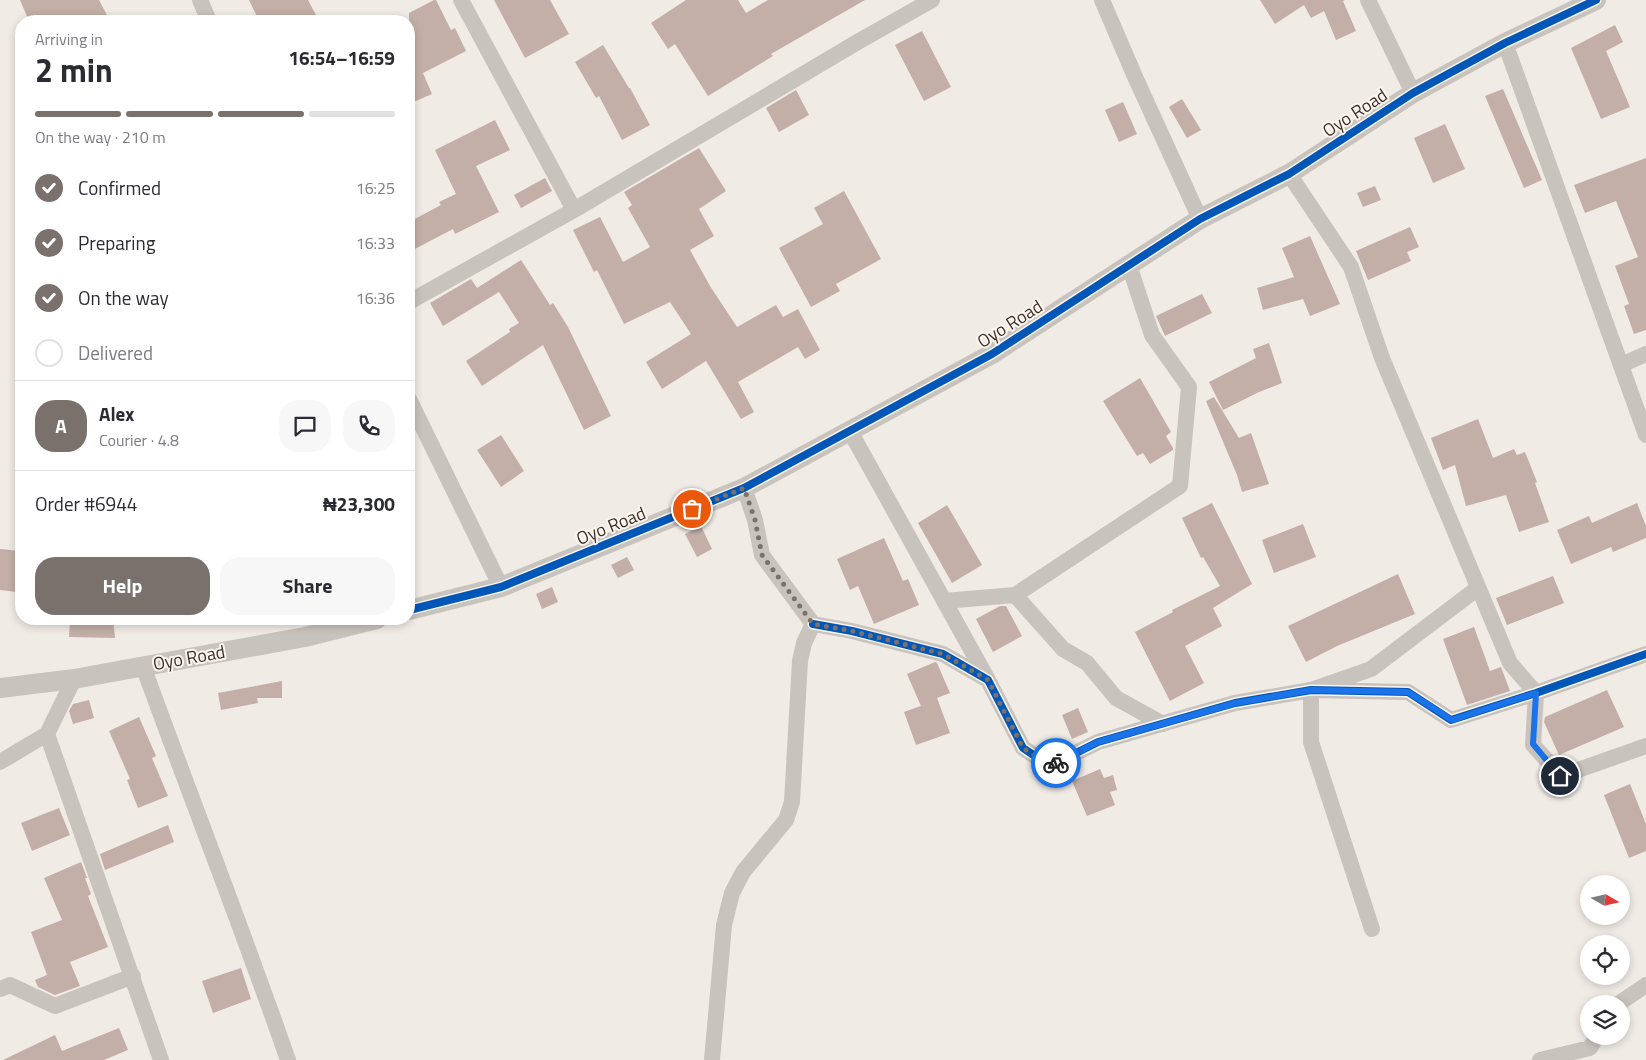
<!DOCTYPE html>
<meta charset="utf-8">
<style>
:root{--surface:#fff;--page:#f7f7f7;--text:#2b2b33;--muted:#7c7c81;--line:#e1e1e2;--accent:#7a716c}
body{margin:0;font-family:"Titillium Web",sans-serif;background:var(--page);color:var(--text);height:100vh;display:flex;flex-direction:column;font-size:19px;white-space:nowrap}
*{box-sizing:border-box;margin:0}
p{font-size:16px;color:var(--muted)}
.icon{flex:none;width:28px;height:28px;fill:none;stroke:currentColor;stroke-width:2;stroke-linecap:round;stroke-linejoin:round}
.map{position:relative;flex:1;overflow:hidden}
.details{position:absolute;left:15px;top:15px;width:400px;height:610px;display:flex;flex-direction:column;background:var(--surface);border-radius:20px;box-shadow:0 2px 8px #0003}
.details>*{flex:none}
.needle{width:32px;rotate:99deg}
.controls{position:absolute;left:1580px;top:875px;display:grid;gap:10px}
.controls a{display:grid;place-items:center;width:50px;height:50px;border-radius:50%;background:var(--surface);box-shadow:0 2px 8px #0003;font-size:25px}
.pin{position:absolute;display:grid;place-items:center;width:42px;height:42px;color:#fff;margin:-21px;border:2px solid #fff;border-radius:50%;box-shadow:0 1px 5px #0007}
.courier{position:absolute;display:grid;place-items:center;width:50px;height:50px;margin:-25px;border:4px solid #1a73e8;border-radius:50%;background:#fff;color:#222;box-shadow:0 1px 6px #0007}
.headline em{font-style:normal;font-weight:700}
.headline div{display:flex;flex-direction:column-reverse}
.headline{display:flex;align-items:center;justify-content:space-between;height:85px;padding:0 20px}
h1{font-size:32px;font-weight:700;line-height:38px}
.bar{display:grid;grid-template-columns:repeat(4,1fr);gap:8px 5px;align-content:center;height:60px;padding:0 20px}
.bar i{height:6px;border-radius:4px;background:var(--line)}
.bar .active{background:var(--accent)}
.bar p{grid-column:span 4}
.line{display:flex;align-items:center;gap:12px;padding:0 20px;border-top:1px solid var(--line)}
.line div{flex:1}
.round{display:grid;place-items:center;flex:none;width:52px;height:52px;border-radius:20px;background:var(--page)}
ol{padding:0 20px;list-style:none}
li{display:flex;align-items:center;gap:15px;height:55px}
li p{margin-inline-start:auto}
li .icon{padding:5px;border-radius:50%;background:var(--accent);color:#fff;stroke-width:4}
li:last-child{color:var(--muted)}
li i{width:28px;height:28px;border:2px solid var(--line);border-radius:50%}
.button{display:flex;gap:10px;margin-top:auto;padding:10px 20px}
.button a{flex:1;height:58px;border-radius:20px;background:var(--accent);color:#fff;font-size:20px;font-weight:700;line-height:58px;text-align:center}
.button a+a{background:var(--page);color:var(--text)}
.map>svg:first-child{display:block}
.building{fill:#c3afa7}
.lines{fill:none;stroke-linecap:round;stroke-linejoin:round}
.minor{stroke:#c9c3be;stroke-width:16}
.tertiary{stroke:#c9c3be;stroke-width:20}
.cycleway-casing{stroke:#fbf5ee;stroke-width:11}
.cycleway{stroke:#0057b8;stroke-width:8}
.done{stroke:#7a716c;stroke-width:5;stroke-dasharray:0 9}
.route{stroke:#1a73e8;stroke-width:6}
.labels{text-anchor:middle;stroke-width:4;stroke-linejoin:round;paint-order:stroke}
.street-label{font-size:18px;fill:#3b302b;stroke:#fbf5ee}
</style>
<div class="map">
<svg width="1646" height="1060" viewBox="0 0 1646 1060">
<rect width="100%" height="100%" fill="#f0ebe5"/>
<path class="building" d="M 20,0 L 99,0 L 110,21 L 29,21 Z
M 249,0 L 308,0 L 316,15 L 302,21 L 259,21 Z
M 434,0 L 436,0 L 451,30 L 455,28 L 466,51 L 423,73 L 432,94 L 409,104 L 409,13 Z
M 494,0 L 550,0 L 569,34 L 525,58 Z
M 686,0 L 738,0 L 746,13 L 768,0 L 865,0 L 771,54 L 773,56 L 708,96 L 675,44 L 668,49 L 651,23 Z
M 1260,0 L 1345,0 L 1343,1 L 1356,31 L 1336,40 L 1324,11 L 1311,18 L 1304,5 L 1275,24 Z
M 1615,25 L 1623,42 L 1606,51 L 1630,107 L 1601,119 L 1571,48 Z
M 922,31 L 951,87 L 924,101 L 895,45 Z
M 603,45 L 629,88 L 630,88 L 650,125 L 622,140 L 599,96 L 596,98 L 575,62 Z
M 1503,89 L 1542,180 L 1524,188 L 1485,96 Z
M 796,90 L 809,115 L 779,132 L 766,108 Z
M 1182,99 L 1201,130 L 1187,138 L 1169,107 Z
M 1123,102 L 1137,134 L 1119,142 L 1105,110 Z
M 495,120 L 510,150 L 476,166 L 499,212 L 455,234 L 453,229 L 409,252 L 409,222 L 441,205 L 439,202 L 456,194 L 435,150 Z
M 1445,124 L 1465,169 L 1433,183 L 1414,138 Z
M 699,148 L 726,191 L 699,209 L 714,236 L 690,250 L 710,286 L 737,327 L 776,305 L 783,317 L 798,309 L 820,350 L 805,359 L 798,347 L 738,382 L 754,412 L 741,419 L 706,361 L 662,389 L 646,362 L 691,334 L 670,302 L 624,324 L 597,270 L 594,272 L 573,230 L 600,217 L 623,262 L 650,247 L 628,208 L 632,205 L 624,192 Z
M 1646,158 L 1646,330 L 1634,334 L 1624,306 L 1629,304 L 1615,266 L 1638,257 L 1616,201 L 1585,213 L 1574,185 Z
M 545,178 L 552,191 L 521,208 L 514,195 Z
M 1375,186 L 1381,200 L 1363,207 L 1357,193 Z
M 844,191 L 881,259 L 836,284 L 840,291 L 811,307 L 779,248 L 823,224 L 814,208 Z
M 1410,227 L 1419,247 L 1407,252 L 1411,261 L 1368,280 L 1356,251 Z
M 1310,236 L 1340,304 L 1310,316 L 1303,299 L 1263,310 L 1257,288 L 1294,277 L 1282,248 Z
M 521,260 L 550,305 L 553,303 L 568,327 L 611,416 L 584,430 L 543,345 L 482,386 L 466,361 L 510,332 L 509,329 L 519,323 L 499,292 L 443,326 L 430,303 L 471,279 L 477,288 Z
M 1202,294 L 1212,313 L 1165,336 L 1156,316 Z
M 1269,343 L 1282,383 L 1259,392 L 1223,410 L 1209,382 L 1256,358 L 1253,349 Z
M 1140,378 L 1171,432 L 1166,436 L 1173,448 L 1173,450 L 1150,464 L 1143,453 L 1137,456 L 1103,401 Z
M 1214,397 L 1239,438 L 1251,433 L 1269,484 L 1242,492 L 1237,475 L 1206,401 Z
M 1478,419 L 1493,458 L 1514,449 L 1517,455 L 1525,452 L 1537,482 L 1535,483 L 1549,522 L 1519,532 L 1506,495 L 1466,506 L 1455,465 L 1443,470 L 1431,438 Z
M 501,435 L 524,471 L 501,487 L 477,450 Z
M 1212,503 L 1252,584 L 1213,608 L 1222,626 L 1185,646 L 1204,683 L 1170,701 L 1135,632 L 1173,612 L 1172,610 L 1220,586 L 1203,557 L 1201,558 L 1182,518 Z
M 1637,503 L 1646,526 L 1646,538 L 1613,552 L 1611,547 L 1571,564 L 1557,530 L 1589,516 L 1592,523 Z
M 947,505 L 982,565 L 952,583 L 918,523 Z
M 1303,524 L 1316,557 L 1274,573 L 1262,540 Z
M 701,526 L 712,549 L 697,557 L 685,534 Z
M 884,538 L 903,581 L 908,579 L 919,605 L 874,624 L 858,586 L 850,590 L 837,559 Z
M 0,549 L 21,551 L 21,580 L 19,579 L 17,592 L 0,590 Z
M 627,557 L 634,570 L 618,578 L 611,565 Z
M 1398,574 L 1415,614 L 1337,646 L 1306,662 L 1288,626 Z
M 1553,576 L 1564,603 L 1507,625 L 1496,598 Z
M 552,587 L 558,602 L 542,609 L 536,594 Z
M 1000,606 L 1006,606 L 1022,636 L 993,652 L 976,619 Z
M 70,619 L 113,619 L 115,638 L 69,637 Z
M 1474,627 L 1490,671 L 1501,667 L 1510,691 L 1467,705 L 1443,639 Z
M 935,662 L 937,663 L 950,693 L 937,698 L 950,733 L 916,745 L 904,712 L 921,706 L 907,674 Z
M 282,681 L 282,698 L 257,698 L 258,703 L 221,710 L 218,693 Z
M 1607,690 L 1624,727 L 1559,755 L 1544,722 L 1545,717 Z
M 89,700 L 94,718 L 73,724 L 69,711 L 73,704 Z
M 1078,708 L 1088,732 L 1072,739 L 1062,715 Z
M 139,717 L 156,756 L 152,758 L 168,796 L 138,808 L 127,780 L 130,779 L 109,731 Z
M 1100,769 L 1104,778 L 1113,775 L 1117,790 L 1110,792 L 1115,805 L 1087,816 L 1072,781 Z
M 1630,784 L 1646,824 L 1646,851 L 1629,858 L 1604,795 Z
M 59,808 L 70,835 L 32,851 L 21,823 Z
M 168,825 L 174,842 L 105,870 L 100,854 Z
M 81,862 L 87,878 L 85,878 L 91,894 L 88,896 L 108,947 L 70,962 L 80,986 L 55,995 L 38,987 L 35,980 L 47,975 L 31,932 L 62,920 L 44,878 Z
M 241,968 L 251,999 L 213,1013 L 202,981 Z
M 119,1028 L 128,1050 L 104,1060 L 3,1060 L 55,1035 L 62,1051 Z"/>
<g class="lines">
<path class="minor" d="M 200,0 L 209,21
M 1102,0 L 1136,79 L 1200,219
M 1368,0 L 1413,93
M 1505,43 L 1646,435
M 1289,174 L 1351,267 L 1382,358 L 1510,663 L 1536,693 L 1533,745 L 1561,776 L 1646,746
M 574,210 L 861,40 L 932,0
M 409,302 L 574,210 L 461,0
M 1621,365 L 1646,354
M 409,399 L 501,587
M 850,431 L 988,680
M 1015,595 L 1063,649 L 1087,663 L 1116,698 L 1163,724
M 944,601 L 1015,595 L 1180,486 L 1189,387 L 1152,335 L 1129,265
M 813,624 L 852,631 L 943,654 L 988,680 L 1023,748 L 1050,766 L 1098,742 L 1235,703 L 1311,690 L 1408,692 L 1451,720 L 1536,693 L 1646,654
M 143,666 C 191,798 242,928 288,1060
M 47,734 L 161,1060
M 0,762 L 47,734 L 74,679
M 1372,929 L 1311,742 L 1311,690 L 1371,669 L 1478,588
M 0,989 L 10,985 L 55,1006 L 133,976
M 1618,1004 L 1646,985
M 712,1060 L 724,925 L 732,893 L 743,872 L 786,820 L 792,802 L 800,661 L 804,643 L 813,624 L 762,555 L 755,520 L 744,488
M 1540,1060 L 1590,1048 L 1597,1036"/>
<path class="tertiary" d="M 409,610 L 501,587 L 744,488 L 992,354 L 1200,219 L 1289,174 L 1413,93 L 1505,43 L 1596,0
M 0,688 L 74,679 L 305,637 L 377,619"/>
<defs>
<path id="cycleway" d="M 409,610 L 501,587 L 744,488 L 992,354 L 1200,219 L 1289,174 L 1413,93 L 1505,43 L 1596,0
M 813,624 L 852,631 L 943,654 L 988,680 L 1023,748 L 1050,766 L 1098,742 L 1235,703 L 1311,690 L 1408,692 L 1451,720 L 1536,693 L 1646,654"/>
</defs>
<use href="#cycleway" class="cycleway-casing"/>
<use href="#cycleway" class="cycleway"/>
</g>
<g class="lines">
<path class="done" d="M 692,509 L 744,488 L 755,520 L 762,555 L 813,624 L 852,631 L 943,654 L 988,680 L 1023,748 L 1050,766 L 1056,763"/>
<path class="route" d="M 1056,763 L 1098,742 L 1236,703 L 1311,690 L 1408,692 L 1452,720 L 1536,693 L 1533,744 L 1560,776"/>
</g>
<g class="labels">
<g class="street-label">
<text transform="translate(1355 113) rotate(-33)" y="6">Oyo Road</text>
<text transform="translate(1010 324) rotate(-32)" y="6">Oyo Road</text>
<text transform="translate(611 526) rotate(-22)" y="6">Oyo Road</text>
<text transform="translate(189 658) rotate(-10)" y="6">Oyo Road</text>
</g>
</g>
</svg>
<div class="controls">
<a><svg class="needle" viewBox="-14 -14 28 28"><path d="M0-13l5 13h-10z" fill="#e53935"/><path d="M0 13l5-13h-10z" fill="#7c7c81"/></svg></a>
<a><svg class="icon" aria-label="locate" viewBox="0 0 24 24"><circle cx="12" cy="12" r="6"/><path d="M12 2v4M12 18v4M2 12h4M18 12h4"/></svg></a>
<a><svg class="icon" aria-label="layers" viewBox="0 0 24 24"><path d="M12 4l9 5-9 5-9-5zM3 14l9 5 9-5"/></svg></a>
</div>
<div class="pin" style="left:692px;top:509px;background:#ea580c"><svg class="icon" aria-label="bag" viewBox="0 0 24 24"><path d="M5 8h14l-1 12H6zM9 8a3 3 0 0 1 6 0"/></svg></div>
<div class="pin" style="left:1560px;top:776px;background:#1f2937"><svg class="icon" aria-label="home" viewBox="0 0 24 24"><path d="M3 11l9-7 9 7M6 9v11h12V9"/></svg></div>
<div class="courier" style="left:1056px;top:763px"><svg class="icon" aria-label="bike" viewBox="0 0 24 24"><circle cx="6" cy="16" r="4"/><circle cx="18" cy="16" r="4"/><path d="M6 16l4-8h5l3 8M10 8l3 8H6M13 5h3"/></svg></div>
<section class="details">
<div class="headline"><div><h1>2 min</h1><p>Arriving in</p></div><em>16:54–16:59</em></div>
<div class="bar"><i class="active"></i><i class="active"></i><i class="active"></i><i></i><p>On the way · 210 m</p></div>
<ol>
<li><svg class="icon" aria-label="check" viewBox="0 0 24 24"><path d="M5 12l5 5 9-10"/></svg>Confirmed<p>16:25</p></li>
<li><svg class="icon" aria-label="check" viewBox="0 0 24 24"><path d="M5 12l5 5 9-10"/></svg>Preparing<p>16:33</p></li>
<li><svg class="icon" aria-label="check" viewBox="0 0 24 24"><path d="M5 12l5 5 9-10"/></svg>On the way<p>16:36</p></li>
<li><i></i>Delivered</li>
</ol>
<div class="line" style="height:90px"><b class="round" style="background:var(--accent);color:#fff">A</b><div><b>Alex</b><p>Courier · 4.8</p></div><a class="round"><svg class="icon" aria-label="chat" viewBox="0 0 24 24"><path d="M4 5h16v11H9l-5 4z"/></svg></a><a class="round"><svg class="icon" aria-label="phone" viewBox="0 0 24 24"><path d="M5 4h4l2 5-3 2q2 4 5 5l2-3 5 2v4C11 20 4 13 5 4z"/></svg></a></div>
<div class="line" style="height:65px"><div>Order #6944</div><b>₦23,300</b></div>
<div class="button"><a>Help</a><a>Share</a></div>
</section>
</div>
